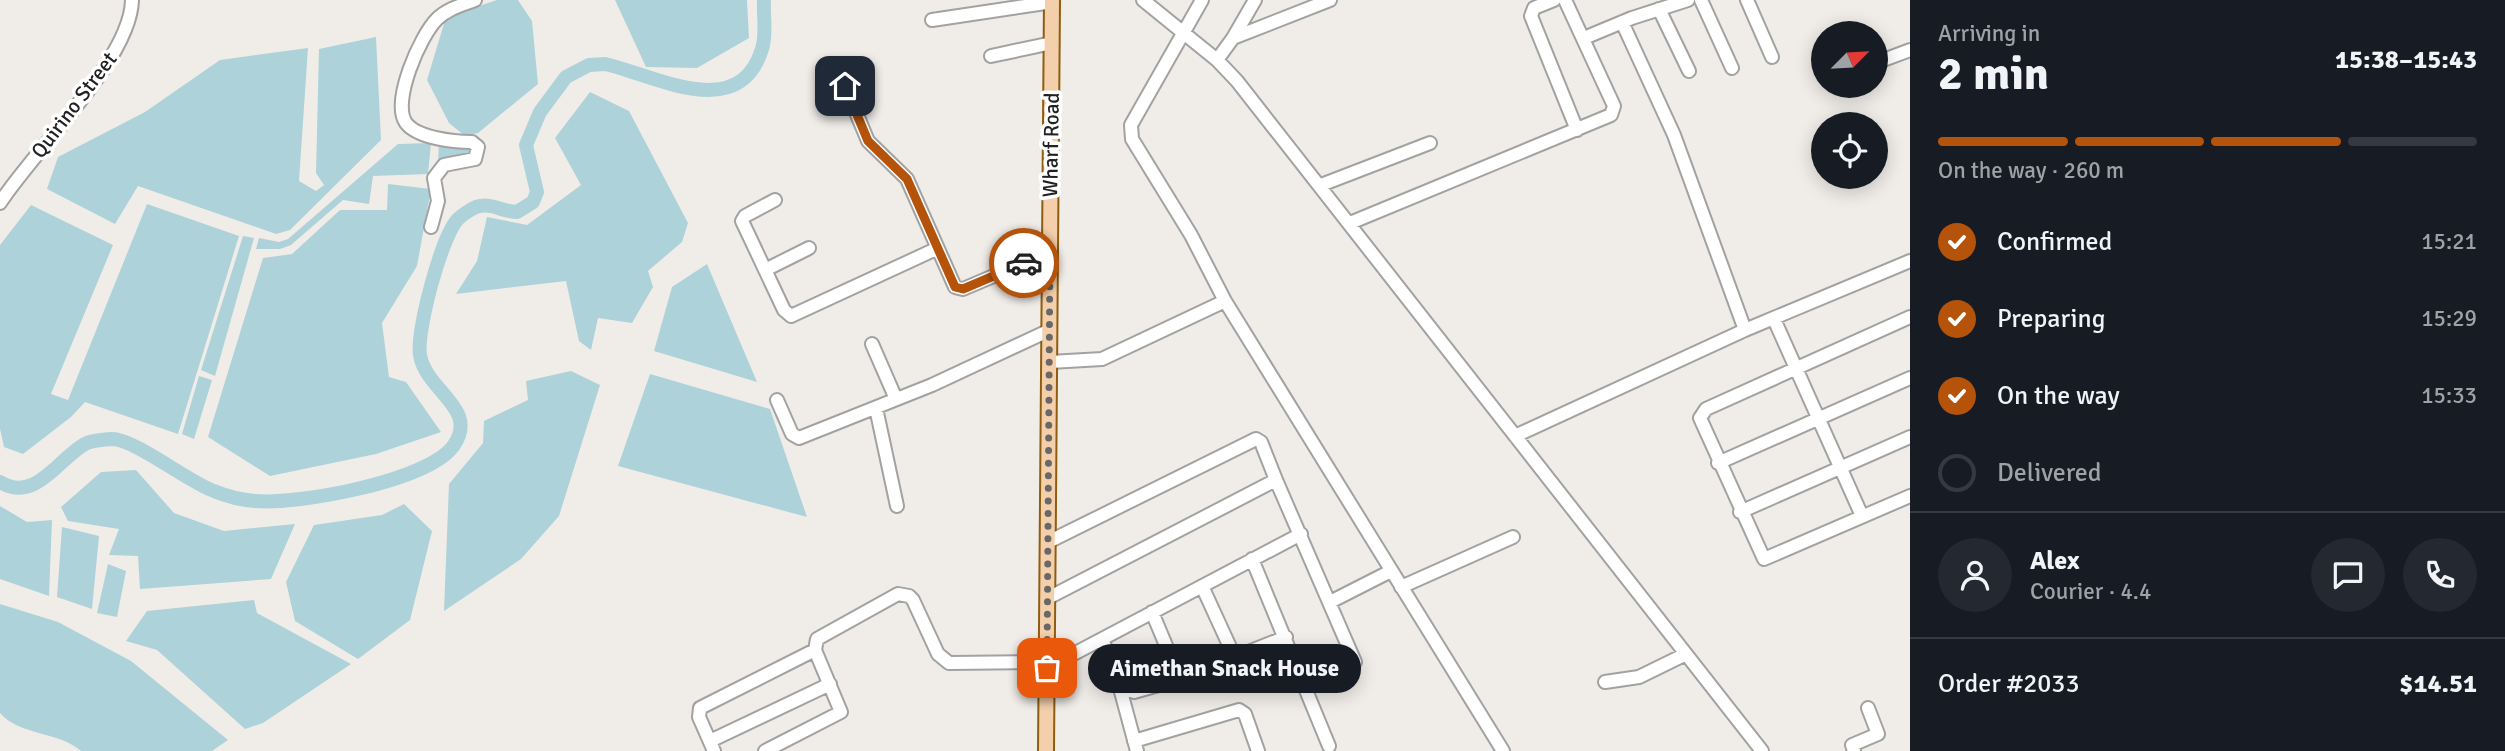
<!DOCTYPE html>
<meta charset="utf-8">
<style>
:root{--surface:#171b24;--page:#242831;--text:#f1f3f6;--muted:#9ea1a6;--line:#363941;--accent:#b45309}
body{margin:0;font-family:Signika,sans-serif;background:var(--page);color:var(--text);height:100vh;display:flex;flex-direction:column;font-size:26px;white-space:nowrap}
*{box-sizing:border-box;margin:0}
p{font-size:23px;color:var(--muted)}
.icon{flex:none;width:38px;height:38px;fill:none;stroke:currentColor;stroke-width:2;stroke-linecap:round;stroke-linejoin:round}
.map{position:relative;flex:1;overflow:hidden}
.details{display:flex;flex-direction:column;background:var(--surface);width:595px}
.details>*{flex:none}
.needle{width:46px;rotate:66deg}
.fabs{position:absolute;left:1811px;top:21px;display:grid;gap:14px}
.fabs a{display:grid;place-items:center;width:77px;height:77px;border-radius:50%;background:var(--surface);box-shadow:0 4px 18px #0003;font-size:35px}
.pin{position:absolute;display:grid;place-items:center;width:60px;height:60px;color:#fff;margin:-30px;border-radius:14px;box-shadow:0 4px 10px #0006}
.courier{position:absolute;display:grid;place-items:center;width:70px;height:70px;margin:-35px;border:5px solid #b45309;border-radius:50%;background:#fff;color:#222;box-shadow:0 2px 9px #0007}
.bubble{position:absolute;height:49px;border-radius:24px;background:var(--surface);box-shadow:0 4px 18px #0003;font-size:23px;font-weight:700;line-height:49px;text-align:center}
.overview em{font-style:normal;font-weight:700}
.overview div{display:flex;flex-direction:column-reverse}
.overview{display:flex;align-items:center;justify-content:space-between;height:119px;padding:0 28px}
h1{font-size:46px;font-weight:700;line-height:52px}
.bar{display:grid;grid-template-columns:repeat(4,1fr);gap:10px 7px;align-content:center;height:84px;padding:0 28px}
.bar i{height:9px;border-radius:5px;background:var(--line)}
.bar .on{background:var(--accent)}
.bar p{grid-column:span 4}
.line{display:flex;align-items:center;gap:18px;padding:0 28px;border-top:2px solid var(--line)}
.line div{flex:1}
.round{display:grid;place-items:center;flex:none;width:74px;height:74px;border-radius:37px;background:var(--page)}
ol{padding:0 28px;list-style:none}
li{display:flex;align-items:center;gap:21px;height:77px}
li p{margin-inline-start:auto}
li .icon{padding:7px;border-radius:50%;background:var(--accent);color:#fff;stroke-width:4}
li:last-child{color:var(--muted)}
li i{width:38px;height:38px;border:4px solid var(--line);border-radius:50%}
main{display:flex;flex:1;min-height:0}
.map>svg:first-child{display:block}
.water{fill:#aed2d9}
.lines{fill:none;stroke-linecap:round;stroke-linejoin:round}
.river{stroke:#aed2d9;stroke-width:14}
.minor-casing{stroke:#a2a2a2;stroke-width:16}
.major-casing{stroke:#8f5d0f;stroke-width:18}
.minor{stroke:#fff;stroke-width:12}
.major{stroke:#f3cfab;stroke-width:14}
.done{stroke:#696867;stroke-width:7;stroke-dasharray:0 12.6}
.route{stroke:#b45309;stroke-width:9}
.labels{text-anchor:middle;stroke-width:7;stroke-linejoin:round;paint-order:stroke}
.street-label{font-size:21px;fill:#212121;stroke:#fff}
</style>
<main>
<div class="map">
<svg width="1910" height="751" viewBox="0 0 1910 751">
<rect width="100%" height="100%" fill="#f0ede9"/>
<path class="water" d="M 497,0 L 518,0 L 532,21 L 538,84 L 478,133 L 465,136 L 449,123 L 427,80 L 446,17 Z
M 615,0 L 747,0 L 749,38 L 697,68 L 646,67 Z
M 376,37 L 381,140 L 290,230 L 276,234 L 138,186 L 115,224 L 47,189 L 58,157 L 145,112 L 220,60 L 308,48 L 299,181 L 316,191 L 324,185 L 316,173 L 319,49 Z
M 590,92 L 629,111 L 688,223 L 682,242 L 648,271 L 653,287 L 632,323 L 598,318 L 591,350 L 579,341 L 566,281 L 456,294 L 477,261 L 487,217 L 527,225 L 581,185 L 555,138 Z
M 439,134 L 473,142 L 476,153 L 438,169 Z
M 431,143 L 428,174 L 373,176 L 369,204 L 343,200 L 291,245 L 280,249 L 256,249 L 259,238 L 279,242 L 288,239 L 398,144 Z
M 388,184 L 431,189 L 417,266 L 382,323 L 389,377 L 406,382 L 441,432 L 376,454 L 270,476 L 208,437 L 263,258 L 292,254 L 340,210 L 387,210 Z
M 147,204 L 239,236 L 178,434 L 85,402 L 71,417 L 23,454 L 4,447 L 0,429 L 0,245 L 31,205 L 113,245 L 51,394 L 68,400 Z
M 243,236 L 254,238 L 215,376 L 201,370 Z
M 707,264 L 757,382 L 654,351 L 672,287 Z
M 571,371 L 600,385 L 559,516 L 521,559 L 444,611 L 449,484 L 483,443 L 484,421 L 528,400 L 526,381 Z
M 650,374 L 770,409 L 807,517 L 618,466 Z
M 199,376 L 212,380 L 194,439 L 182,434 Z
M 136,470 L 174,513 L 224,531 L 295,524 L 271,579 L 140,589 L 138,556 L 109,555 L 119,529 L 68,521 L 61,507 L 101,472 Z
M 404,504 L 432,531 L 410,620 L 358,659 L 295,621 L 286,582 L 314,525 L 382,515 Z
M 0,506 L 27,522 L 52,520 L 49,596 L 0,579 Z
M 62,527 L 99,536 L 92,609 L 57,597 Z
M 108,564 L 126,571 L 117,617 L 97,613 Z
M 254,600 L 257,613 L 351,664 L 263,723 L 245,729 L 157,650 L 126,641 L 147,611 Z
M 0,604 L 58,622 L 131,661 L 228,740 L 212,751 L 81,751 C 58,731 20,736 0,713 Z"/>
<g class="lines">
<path class="river" d="M 0,482 C 35,504 59,458 85,444 C 92,440 103,440 111,439 C 134,438 188,482 214,491 C 226,496 242,500 255,501 C 297,505 430,481 454,445 C 479,408 426,391 420,355 C 416,331 442,235 458,219 C 462,215 471,209 476,207 C 492,202 502,212 517,212 L 533,202 L 537,192 L 526,145 L 540,112 L 566,77 L 589,65 L 605,64 C 654,75 739,124 762,49 C 767,35 763,15 764,0"/>
<defs>
<path id="minor" d="M 1143,0 L 1217,60 L 1237,81 L 1762,751
M 1202,0 L 1131,125 L 1132,139 L 1191,235 L 1225,301 L 1503,751
M 1255,0 L 1233,38 L 1330,0
M 1554,0 L 1534,8 L 1531,16 L 1577,130
M 1701,0 L 1732,68
M 1747,0 L 1772,57
M 1659,9 L 1689,71
M 932,20 L 1052,2
M 1622,22 L 1674,135 L 1745,330
M 1584,38 L 1632,18 L 1688,0
M 991,56 L 1052,43
M 1217,60 L 1233,38
M 1878,62 L 1910,50
M 845,86 L 868,141 L 907,179 L 955,287 L 963,289 L 1050,252
M 1321,185 L 1430,143
M 775,200 L 745,216 L 742,221 L 784,310 L 791,316 L 936,249
M 0,203 C 34,150 131,59 132,0
M 1350,223 L 1611,115 L 1614,106 L 1565,0
M 431,227 L 438,201 L 434,178 L 444,165 L 475,159 L 478,147 L 472,142 C 454,142 417,138 406,123 C 391,102 420,36 437,19 C 447,9 462,5 475,0
M 765,270 L 809,248
M 1910,317 L 1706,409 L 1700,418 L 1764,559 L 1910,496
M 1774,319 L 1862,516
M 872,344 L 896,399
M 1050,362 L 1102,359 L 1225,301
M 777,400 L 792,434 L 799,438 L 932,385 L 1050,330
M 876,408 L 897,506
M 1515,436 L 1745,330 L 1910,261
M 1718,463 L 1910,378
M 1276,480 L 1355,662
M 1740,512 L 1910,437
M 1252,559 L 1329,746
M 1202,586 L 1235,658
M 1401,587 L 1513,537
M 1048,598 L 1276,480 L 1261,442 L 1256,439 L 1048,542
M 1330,602 L 1391,571
M 1152,612 L 1180,679
M 1102,639 L 1117,677 L 1137,751
M 1047,668 L 1301,534
M 1605,682 L 1639,677 L 1686,654
M 1120,686 L 1134,692 L 1180,679 L 1286,637
M 710,741 L 830,684
M 1134,741 L 1239,710 L 1245,714 L 1258,751
M 714,751 L 699,717 L 700,708 L 815,650
M 765,751 L 841,712 L 815,650 L 817,639 L 898,594 L 909,596 L 913,600 L 938,654 L 949,663 L 1047,662
M 1854,751 L 1852,745 L 1878,734 L 1868,708"/>
<path id="major" d="M 1046,751 L 1052,0"/>
</defs>
<use href="#minor" class="minor-casing"/>
<use href="#major" class="major-casing"/>
<use href="#minor" class="minor"/>
<use href="#major" class="major"/>
</g>
<g class="lines">
<path class="done" d="M 1024,263 L 1050,252 L 1047,668"/>
<path class="route" d="M 845,86 L 868,141 L 907,179 L 955,287 L 963,289 L 1024,263"/>
</g>
<g class="labels">
<g class="street-label">
<text transform="translate(74 105) rotate(-53)" y="7">Quirino Street</text>
<text transform="translate(1051 145) rotate(-89)" y="7">Wharf Road</text>
</g>
</g>
</svg>
<div class="fabs">
<a><svg class="needle" viewBox="-14 -14 28 28"><path d="M0-13l5 13h-10z" fill="#e53935"/><path d="M0 13l5-13h-10z" fill="#9ea1a6"/></svg></a>
<a><svg class="icon" aria-label="locate" viewBox="0 0 24 24"><circle cx="12" cy="12" r="6"/><path d="M12 2v4M12 18v4M2 12h4M18 12h4"/></svg></a>
</div>
<div class="pin" style="left:1047px;top:668px;background:#ea580c"><svg class="icon" aria-label="bag" viewBox="0 0 24 24"><path d="M5 8h14l-1 12H6zM9 8a3 3 0 0 1 6 0"/></svg></div>
<div class="pin" style="left:845px;top:86px;background:#1f2937"><svg class="icon" aria-label="home" viewBox="0 0 24 24"><path d="M3 11l9-7 9 7M6 9v11h12V9"/></svg></div>
<div class="courier" style="left:1024px;top:263px"><svg class="icon" aria-label="car" viewBox="0 0 24 24"><path d="M5 17H2v-5l4-1 3-4h7l3 4 3 1v5h-3M9 17h6M6 11h13"/><circle cx="7" cy="17" r="2"/><circle cx="17" cy="17" r="2"/></svg></div>
<div class="bubble" style="left:1088px;top:644px;width:273px">Aimethan Snack House</div>
</div>
<section class="details">
<div class="overview"><div><h1>2 min</h1><p>Arriving in</p></div><em>15:38–15:43</em></div>
<div class="bar"><i class="on"></i><i class="on"></i><i class="on"></i><i></i><p>On the way · 260 m</p></div>
<ol>
<li><svg class="icon" aria-label="check" viewBox="0 0 24 24"><path d="M5 12l5 5 9-10"/></svg>Confirmed<p>15:21</p></li>
<li><svg class="icon" aria-label="check" viewBox="0 0 24 24"><path d="M5 12l5 5 9-10"/></svg>Preparing<p>15:29</p></li>
<li><svg class="icon" aria-label="check" viewBox="0 0 24 24"><path d="M5 12l5 5 9-10"/></svg>On the way<p>15:33</p></li>
<li><i></i>Delivered</li>
</ol>
<div class="line" style="height:126px"><a class="round"><svg class="icon" aria-label="person" viewBox="0 0 24 24"><circle cx="12" cy="8" r="4"/><path d="M4 21q1-7 8-7t8 7"/></svg></a><div><b>Alex</b><p>Courier · 4.4</p></div><a class="round"><svg class="icon" aria-label="chat" viewBox="0 0 24 24"><path d="M4 5h16v11H9l-5 4z"/></svg></a><a class="round"><svg class="icon" aria-label="phone" viewBox="0 0 24 24"><path d="M5 4h4l2 5-3 2q2 4 5 5l2-3 5 2v4C11 20 4 13 5 4z"/></svg></a></div>
<div class="line" style="height:91px"><div>Order #2033</div><b>$14.51</b></div>
</section>
</main>
